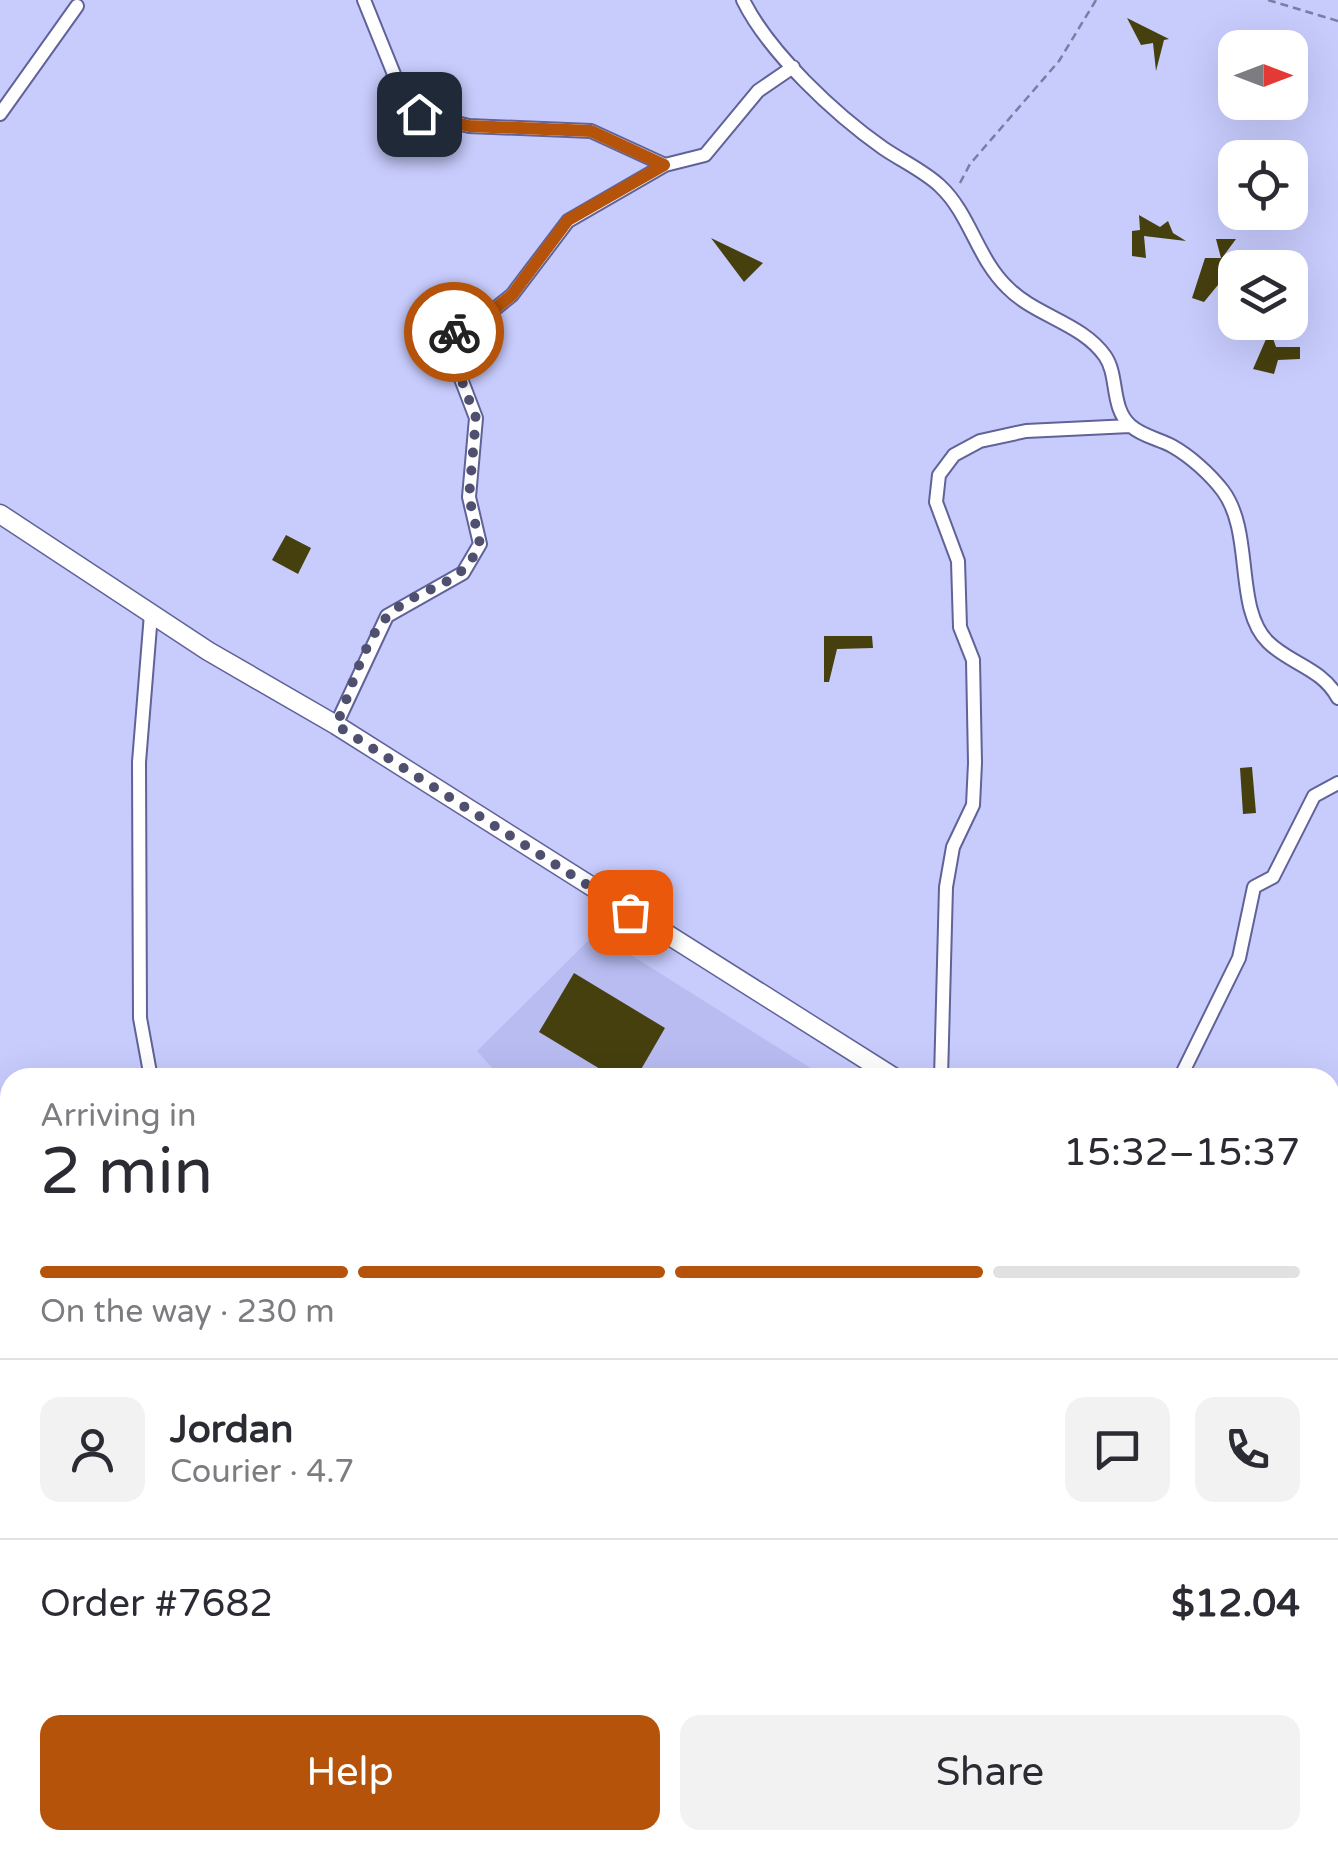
<!DOCTYPE html>
<meta charset="utf-8">
<style>
:root{--surface:#fff;--page:#f2f2f3;--text:#2b2b33;--muted:#7c7c81;--line:#e1e1e2;--accent:#b45309}
body{margin:0;font-family:"Varela Round",sans-serif;background:var(--page);color:var(--text);height:100vh;display:flex;flex-direction:column;font-size:38px;white-space:nowrap}
*{box-sizing:border-box;margin:0}
p{font-size:32px;color:var(--muted)}
.icon{flex:none;width:55px;height:55px;fill:none;stroke:currentColor;stroke-width:2;stroke-linecap:round;stroke-linejoin:round}
.map{position:relative;flex:1;overflow:hidden}
.panel{position:absolute;left:0px;top:1068px;width:1340px;height:782px;display:flex;flex-direction:column;background:var(--surface);border-radius:30px 30px 0 0;box-shadow:0 10px 40px #0002}
.panel>*{flex:none}
.needle{width:65px;rotate:90deg}
.tools{position:absolute;left:1218px;top:30px;display:grid;gap:20px}
.tools a{display:grid;place-items:center;width:90px;height:90px;border-radius:20px;background:var(--surface);box-shadow:0 10px 40px #0002;font-size:50px}
.pin{position:absolute;display:grid;place-items:center;width:85px;height:85px;color:#fff;margin:-42px;border-radius:20px;box-shadow:0 5px 15px #0006}
.courier{position:absolute;display:grid;place-items:center;width:100px;height:100px;margin:-50px;border:8px solid #b45309;border-radius:50%;background:#fff;color:#222;box-shadow:0 2px 12px #0007}
.overview em{font-style:normal;font-weight:600}
.overview div{display:flex;flex-direction:column-reverse}
.overview{display:flex;align-items:center;justify-content:space-between;height:170px;padding:0 40px}
h1{font-size:65px;font-weight:600;line-height:75px}
.bar{display:grid;grid-template-columns:repeat(4,1fr);gap:15px 10px;align-content:center;height:120px;padding:0 40px}
.bar i{height:12px;border-radius:8px;background:var(--line)}
.bar .selected{background:var(--accent)}
.bar p{grid-column:span 4}
.line{display:flex;align-items:center;gap:25px;padding:0 40px;border-top:2px solid var(--line)}
.line div{flex:1}
.round{display:grid;place-items:center;flex:none;width:105px;height:105px;border-radius:20px;background:var(--page)}
.primary-button{display:flex;gap:20px;margin-top:auto;padding:20px 40px}
.primary-button a{flex:1;height:115px;border-radius:20px;background:var(--accent);color:#fff;font-size:40px;font-weight:600;line-height:115px;text-align:center}
.primary-button a+a{background:var(--page);color:var(--text)}
.map>svg:first-child{display:block}
.built{fill:#b8bcf1}
.lines{fill:none;stroke-linecap:round;stroke-linejoin:round}
.stream{stroke:#4ca2bc;stroke-width:5}
.building{fill:#463f0e}
.service-casing{stroke:#606298;stroke-width:10}
.minor-casing{stroke:#606298;stroke-width:16}
.secondary-casing{stroke:#606298;stroke-width:21}
.primary-casing{stroke:#606298;stroke-width:24}
.trunk-casing{stroke:#606298;stroke-width:24}
.path{stroke:#7b7da3;stroke-width:2.5;stroke-dasharray:8 5;stroke-linecap:butt}
.service{stroke:#fff;stroke-width:6}
.minor{stroke:#fff;stroke-width:12}
.secondary{stroke:#fff;stroke-width:18}
.primary{stroke:#fff;stroke-width:20}
.trunk{stroke:#fff;stroke-width:20}
.done{stroke:#4f506f;stroke-width:10;stroke-dasharray:0 18}
.route{stroke:#b45309;stroke-width:12}
</style>
<div class="map">
<svg width="1338" height="1849" viewBox="0 0 1338 1849">
<rect width="100%" height="100%" fill="#c8ccfd"/>
<path class="built" d="M 596,933 L 825,1077 L 500,1077 L 477,1051 Z
M 156,1840 L 825,1840 L 821,1849 L 158,1849 Z"/>
<g class="lines">
<path class="stream" d="M 0,1409 L 10,1414
M 117,1849 L 118,1840"/>
</g>
<path class="building" d="M 1127,18 L 1169,39 L 1164,40 L 1156,71 L 1153,43 L 1141,45 Z
M 1139,215 L 1160,227 L 1168,221 L 1173,233 L 1186,241 L 1144,236 L 1146,258 L 1132,256 L 1132,231 L 1140,230 Z
M 711,238 L 763,263 L 744,282 Z
M 1216,239 L 1236,239 L 1222,258 L 1222,280 L 1204,302 L 1192,298 L 1205,258 L 1221,258 Z
M 1270,330 L 1276,347 L 1300,347 L 1300,359 L 1278,360 L 1274,374 L 1253,369 Z
M 286,535 L 311,548 L 298,574 L 272,560 Z
M 824,636 L 872,636 L 873,648 L 837,649 L 829,682 L 824,682 Z
M 1252,767 L 1256,813 L 1243,814 L 1240,768 Z
M 574,973 L 665,1028 L 636,1078 L 615,1078 L 539,1032 Z"/>
<g class="lines">
<defs>
<path id="service" d="M 773,1849 L 776,1840"/>
<path id="minor" d="M 364,0 L 404,99 L 419,114 L 469,126 L 591,131 L 665,165
M 743,0 C 769,53 836,115 883,148 C 902,161 924,171 940,186 C 970,214 977,258 1007,287 C 1035,316 1082,323 1105,356 C 1119,376 1110,408 1131,426 C 1142,436 1159,439 1172,446 C 1190,456 1210,474 1223,491 C 1254,533 1234,609 1268,642 C 1290,664 1322,668 1338,698
M 0,114 L 77,6
M 336,725 L 387,616 L 463,573 L 480,544 L 469,497 L 476,418 L 450,350 L 452,334 L 476,324 L 512,295 L 568,221 L 665,165 L 705,155 L 758,91 L 793,67
M 151,1078 L 140,1018 L 139,762 L 151,614
M 941,1078 L 946,887 L 953,847 L 973,805 L 975,763 L 973,660 L 960,627 L 958,561 L 936,502 L 939,475 L 954,455 L 980,441 L 1026,431 L 1130,426
M 1180,1078 L 1239,958 L 1254,887 L 1273,877 L 1314,796 L 1338,783
M 1330,1682 L 1338,1681
M 1092,1840 L 1093,1849
M 85,1849 L 87,1840"/>
<path id="secondary" d="M 0,514 L 208,651 L 336,725 L 895,1078"/>
<path id="primary" d="M 1330,1341 L 1338,1346"/>
<path id="trunk" d="M 859,1849 L 863,1840"/>
</defs>
<use href="#service" class="service-casing"/>
<use href="#minor" class="minor-casing"/>
<use href="#secondary" class="secondary-casing"/>
<use href="#primary" class="primary-casing"/>
<use href="#trunk" class="trunk-casing"/>
<path class="path" d="M 1268,0 L 1338,21
M 960,183 L 970,164 L 1059,61 L 1096,0
M 671,1842 L 748,1845
M 370,1849 L 370,1842 L 576,1841
M 718,1849 L 726,1840"/>
<use href="#service" class="service"/>
<use href="#minor" class="minor"/>
<use href="#secondary" class="secondary"/>
<use href="#primary" class="primary"/>
<use href="#trunk" class="trunk"/>
</g>
<g class="lines">
<path class="done" d="M 454,332 L 450,350 L 476,418 L 469,497 L 480,544 C 459,591 425,583 391,613 C 363,638 352,691 336,725 L 630,912"/>
<path class="route" d="M 419,114 L 469,126 L 591,131 L 664,165 L 568,220 L 512,295 L 476,324 L 454,332"/>
</g>
</svg>
<div class="tools">
<a><svg class="needle" viewBox="-14 -14 28 28"><path d="M0-13l5 13h-10z" fill="#e53935"/><path d="M0 13l5-13h-10z" fill="#7c7c81"/></svg></a>
<a><svg class="icon" aria-label="locate" viewBox="0 0 24 24"><circle cx="12" cy="12" r="6"/><path d="M12 2v4M12 18v4M2 12h4M18 12h4"/></svg></a>
<a><svg class="icon" aria-label="layers" viewBox="0 0 24 24"><path d="M12 4l9 5-9 5-9-5zM3 14l9 5 9-5"/></svg></a>
</div>
<div class="pin" style="left:630px;top:912px;background:#ea580c"><svg class="icon" aria-label="bag" viewBox="0 0 24 24"><path d="M5 8h14l-1 12H6zM9 8a3 3 0 0 1 6 0"/></svg></div>
<div class="pin" style="left:419px;top:114px;background:#1f2937"><svg class="icon" aria-label="home" viewBox="0 0 24 24"><path d="M3 11l9-7 9 7M6 9v11h12V9"/></svg></div>
<div class="courier" style="left:454px;top:332px"><svg class="icon" aria-label="bike" viewBox="0 0 24 24"><circle cx="6" cy="16" r="4"/><circle cx="18" cy="16" r="4"/><path d="M6 16l4-8h5l3 8M10 8l3 8H6M13 5h3"/></svg></div>
<section class="panel">
<div class="overview"><div><h1>2 min</h1><p>Arriving in</p></div><em>15:32–15:37</em></div>
<div class="bar"><i class="selected"></i><i class="selected"></i><i class="selected"></i><i></i><p>On the way · 230 m</p></div>
<div class="line" style="height:180px"><a class="round"><svg class="icon" aria-label="person" viewBox="0 0 24 24"><circle cx="12" cy="8" r="4"/><path d="M4 21q1-7 8-7t8 7"/></svg></a><div><b>Jordan</b><p>Courier · 4.7</p></div><a class="round"><svg class="icon" aria-label="chat" viewBox="0 0 24 24"><path d="M4 5h16v11H9l-5 4z"/></svg></a><a class="round"><svg class="icon" aria-label="phone" viewBox="0 0 24 24"><path d="M5 4h4l2 5-3 2q2 4 5 5l2-3 5 2v4C11 20 4 13 5 4z"/></svg></a></div>
<div class="line" style="height:130px"><div>Order #7682</div><b>$12.04</b></div>
<div class="primary-button"><a>Help</a><a>Share</a></div>
</section>
</div>
